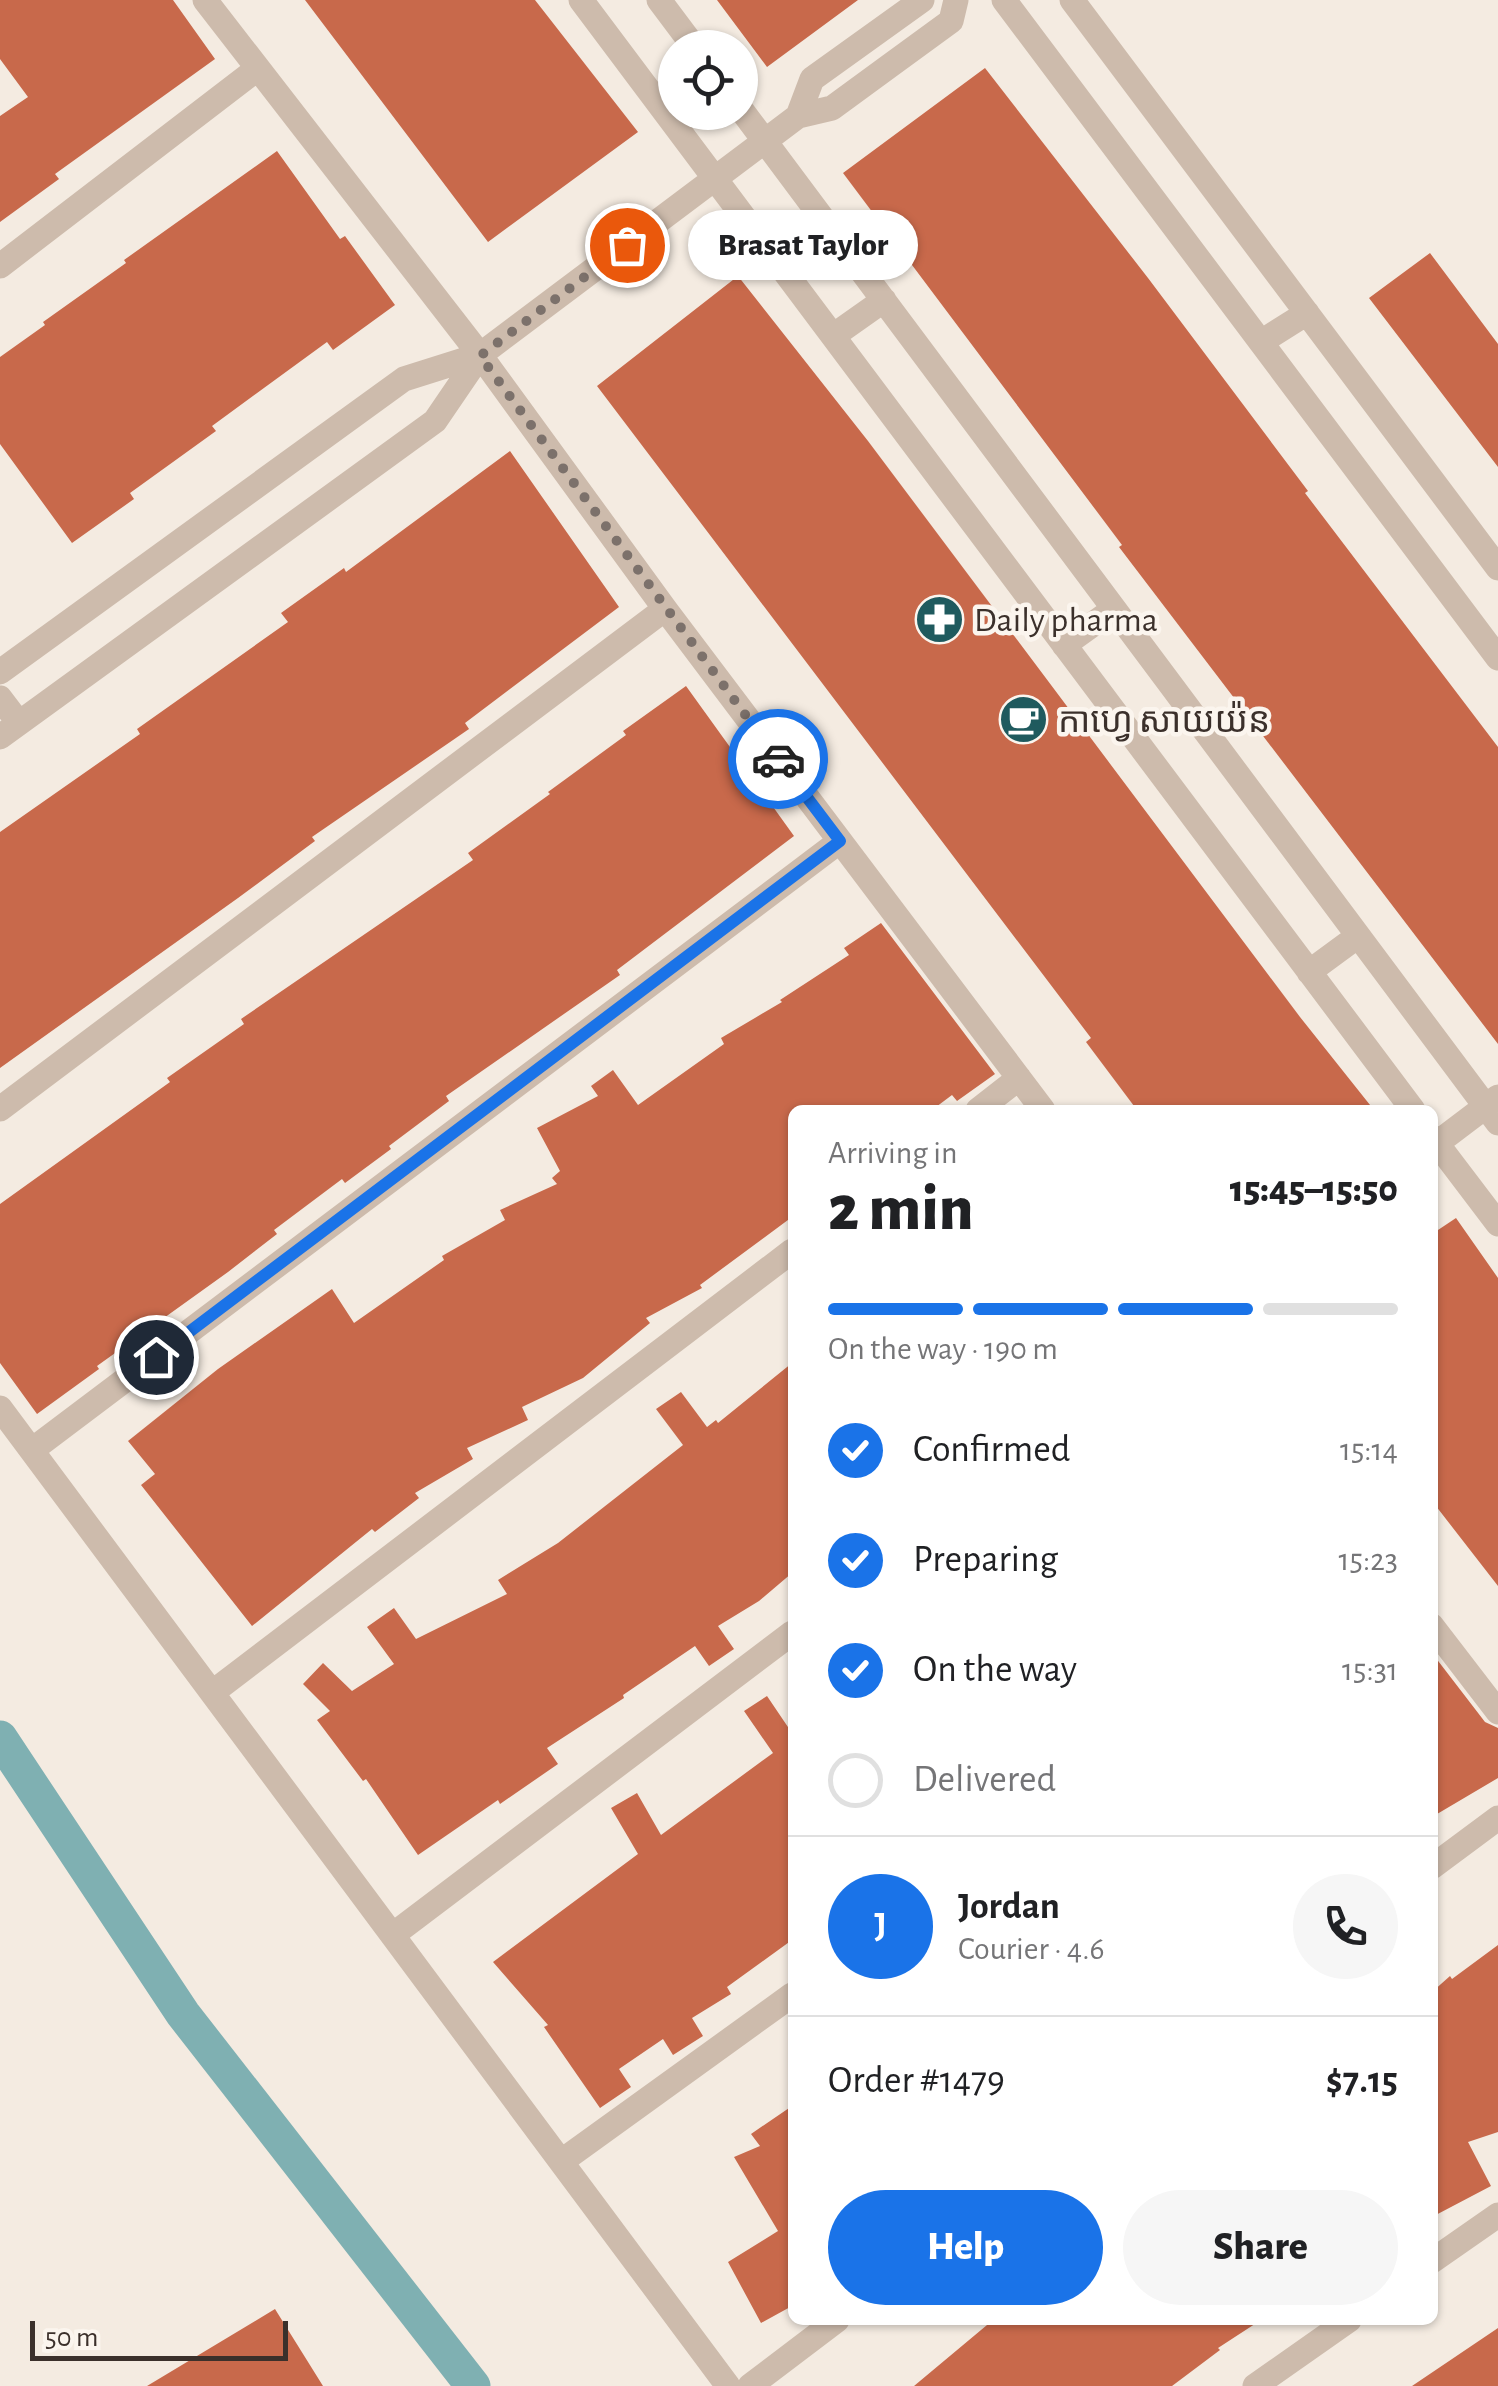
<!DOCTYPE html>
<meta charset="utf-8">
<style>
:root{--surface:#fff;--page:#f6f6f6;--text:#202124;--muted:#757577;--line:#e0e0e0;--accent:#1a73e8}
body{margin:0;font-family:"Alegreya Sans","Noto Sans Khmer",sans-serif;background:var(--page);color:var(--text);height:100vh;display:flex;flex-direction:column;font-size:38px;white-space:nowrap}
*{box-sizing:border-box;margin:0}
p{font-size:32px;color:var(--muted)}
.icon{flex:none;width:55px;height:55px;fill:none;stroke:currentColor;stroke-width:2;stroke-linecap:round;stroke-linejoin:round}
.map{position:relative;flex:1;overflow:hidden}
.drawer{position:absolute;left:788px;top:1105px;width:650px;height:1220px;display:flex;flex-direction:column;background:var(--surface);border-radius:15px;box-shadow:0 2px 8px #0004}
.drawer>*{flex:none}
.tools{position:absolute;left:658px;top:30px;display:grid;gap:20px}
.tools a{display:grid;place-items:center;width:100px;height:100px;border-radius:50%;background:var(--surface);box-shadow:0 2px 8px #0004;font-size:50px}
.scale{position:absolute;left:30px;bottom:25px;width:258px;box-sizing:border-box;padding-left:10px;border:5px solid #3b302b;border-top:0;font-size:28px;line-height:35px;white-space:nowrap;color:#3b302b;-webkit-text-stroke:8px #fbf5ee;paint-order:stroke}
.pin{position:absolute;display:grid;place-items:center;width:85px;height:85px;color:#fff;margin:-42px;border:5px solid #fff;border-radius:50%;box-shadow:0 2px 10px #0007}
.courier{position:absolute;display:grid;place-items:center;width:100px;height:100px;margin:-50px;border:8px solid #1a73e8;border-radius:50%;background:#fff;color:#222;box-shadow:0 2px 12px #0007}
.bubble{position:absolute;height:70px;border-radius:35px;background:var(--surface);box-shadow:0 2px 8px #0004;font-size:32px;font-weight:800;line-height:70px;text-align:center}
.summary em{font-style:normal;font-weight:800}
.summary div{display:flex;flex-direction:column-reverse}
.summary{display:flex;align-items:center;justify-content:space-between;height:170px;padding:0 40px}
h1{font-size:65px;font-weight:800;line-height:75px}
.bar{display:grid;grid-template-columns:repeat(4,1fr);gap:15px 10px;align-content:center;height:120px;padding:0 40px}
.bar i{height:12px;border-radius:8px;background:var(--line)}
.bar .active{background:var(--accent)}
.bar p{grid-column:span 4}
.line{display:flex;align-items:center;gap:25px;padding:0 40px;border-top:2px solid var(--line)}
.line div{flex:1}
.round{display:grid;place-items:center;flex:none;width:105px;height:105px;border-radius:52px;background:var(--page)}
ol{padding:0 40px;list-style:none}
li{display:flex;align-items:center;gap:30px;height:110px}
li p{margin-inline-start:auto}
li .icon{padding:10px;border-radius:50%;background:var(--accent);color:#fff;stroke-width:4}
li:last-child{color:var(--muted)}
li i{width:55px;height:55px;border:5px solid var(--line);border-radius:50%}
.button{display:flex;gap:20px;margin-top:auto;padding:20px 40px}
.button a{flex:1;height:115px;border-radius:60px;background:var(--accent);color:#fff;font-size:40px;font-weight:800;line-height:115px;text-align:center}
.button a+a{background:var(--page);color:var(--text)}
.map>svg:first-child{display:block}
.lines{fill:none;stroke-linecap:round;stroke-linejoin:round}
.canal{stroke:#7fb0b2;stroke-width:35}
.building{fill:#c8694b}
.minor{stroke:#cdbbac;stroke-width:25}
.done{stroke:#7c716b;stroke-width:10;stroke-dasharray:0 18}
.route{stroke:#1a73e8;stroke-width:12}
.labels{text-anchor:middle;stroke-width:9;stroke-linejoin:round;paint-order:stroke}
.poi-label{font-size:35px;fill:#3b302b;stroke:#fbf5ee;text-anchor:start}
</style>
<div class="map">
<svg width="1498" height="2386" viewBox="0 0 1498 2386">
<rect width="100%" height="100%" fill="#f4ebe1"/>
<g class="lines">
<path class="canal" d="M 0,1738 L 183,2014 L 473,2386"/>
</g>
<path class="building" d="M 0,0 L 173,0 L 215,59 L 55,174 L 59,179 L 0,222 L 0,116 L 28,97 L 0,59 Z
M 305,0 L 535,0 L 638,132 L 488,242 Z
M 717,0 L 858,0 L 767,67 Z
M 985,68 L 1148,278 L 1308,491 L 1305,493 L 1498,747 L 1498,1044 L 1119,547 L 1122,545 L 843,173 Z
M 277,151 L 340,239 L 345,236 L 395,305 L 333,350 L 327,342 L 212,426 L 216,431 L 130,493 L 134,499 L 72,543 L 0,444 L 0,357 L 45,325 L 43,322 L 126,263 L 124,260 Z
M 1430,253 L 1498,344 L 1498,467 L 1369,298 Z
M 738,276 L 868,441 L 1300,1017 L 1374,1110 L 1137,1110 L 1086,1042 L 1091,1038 L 597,386 Z
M 510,451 L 619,607 L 465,723 L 469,729 L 312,837 L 315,841 L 238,898 L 0,1068 L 0,832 L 140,734 L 137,729 L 288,622 L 281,613 L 344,568 L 346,572 Z
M 686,686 L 794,836 L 617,970 L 620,975 L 446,1096 L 449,1101 L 389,1146 L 391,1149 L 345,1183 L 342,1179 L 274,1230 L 277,1234 L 228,1272 L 97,1366 L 99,1369 L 37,1414 L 0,1363 L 0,1204 L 170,1082 L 167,1078 L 244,1024 L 241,1019 L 473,860 L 468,853 L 550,794 L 548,792 L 626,735 L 623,731 Z
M 881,923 L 995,1074 L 957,1101 L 952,1095 L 932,1110 L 792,1110 L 792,1217 L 700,1285 L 702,1288 L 646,1318 L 650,1323 L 583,1378 L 522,1407 L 528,1420 L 467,1448 L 473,1459 L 415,1493 L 419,1498 L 375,1532 L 372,1529 L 252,1626 L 141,1485 L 155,1474 L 128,1441 L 218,1369 L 332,1289 L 354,1323 L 444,1260 L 442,1256 L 505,1220 L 500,1210 L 557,1184 L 552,1178 L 560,1171 L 537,1128 L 598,1096 L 591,1086 L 613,1070 L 638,1105 L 724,1044 L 721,1038 L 782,1002 L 780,1000 L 849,955 L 844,948 Z
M 1456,1218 L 1498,1278 L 1498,1586 L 1432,1501 L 1432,1234 Z
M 792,1363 L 792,1573 L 759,1601 L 718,1626 L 734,1649 L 709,1666 L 695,1646 L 623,1695 L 624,1698 L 547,1748 L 558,1764 L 500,1804 L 498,1800 L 418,1855 L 366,1779 L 363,1781 L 317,1720 L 330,1711 L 303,1684 L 323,1663 L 352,1691 L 394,1664 L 367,1627 L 394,1608 L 416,1639 L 507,1594 L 498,1580 L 558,1543 L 683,1445 L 656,1409 L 681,1392 L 707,1427 L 716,1420 L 718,1423 Z
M 1432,1653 L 1485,1722 L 1498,1728 L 1498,1778 L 1432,1817 Z
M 767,1696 L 792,1733 L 792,1940 L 727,1987 L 731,1994 L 692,2018 L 703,2036 L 673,2055 L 663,2039 L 619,2069 L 631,2087 L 600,2108 L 544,2027 L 548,2025 L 493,1962 L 638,1854 L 611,1808 L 637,1793 L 661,1835 L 773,1753 L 744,1711 Z
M 1498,1945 L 1498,2132 L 1468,2142 L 1491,2186 L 1432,2217 L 1432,1992 L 1450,1976 L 1452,1979 Z
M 792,2106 L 792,2306 L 761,2323 L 728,2262 L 778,2231 L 734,2157 L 760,2146 L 751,2134 Z
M 275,2309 L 323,2386 L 147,2386 Z
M 993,2320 L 1261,2320 L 1218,2348 L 1220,2350 L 1172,2386 L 914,2386 Z
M 1498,2328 L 1498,2386 L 1412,2386 Z"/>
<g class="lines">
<path class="minor" d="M 205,0 L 480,355 L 665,609 L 1043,1110
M 581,0 L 1413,1110
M 659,0 L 695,48
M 922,0 L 812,79 L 798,116 L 832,108 L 888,67 L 951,21 L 956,0
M 1004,0 L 1498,658
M 1072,0 L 1498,568
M 740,108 L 1498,1123
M 0,266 L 257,69
M 833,336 L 884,300
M 1261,342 L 1307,313
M 1064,645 L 1114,609
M 0,672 L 404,379 L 480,355
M 0,698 L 19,723
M 0,737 L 435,421 L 480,355 L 798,116
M 1309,972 L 1358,936
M 0,1109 L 665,609
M 978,1110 L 1019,1078
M 1432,1137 L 1498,1224
M 1432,1147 L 1498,1097
M 0,1408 L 728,2386
M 32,1450 L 840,841
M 1432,1626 L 1498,1712
M 213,1692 L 792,1251
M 1432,1867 L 1498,1818
M 394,1934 L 792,1633
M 562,2161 L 792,1995
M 1432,2261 L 1498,2215
M 750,2386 L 837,2320
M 1255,2386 L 1349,2320"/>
</g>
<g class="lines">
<path class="done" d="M 627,245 L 480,356 L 778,759"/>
<path class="route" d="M 156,1357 L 840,841 L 778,759"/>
</g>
<defs>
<symbol id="pharmacy-disc" viewBox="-11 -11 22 22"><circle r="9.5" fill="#1f5a5e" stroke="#fbf5ee"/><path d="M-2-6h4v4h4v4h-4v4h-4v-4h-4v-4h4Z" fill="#fff"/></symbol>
<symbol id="cafe-disc" viewBox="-11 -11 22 22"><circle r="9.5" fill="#1f5a5e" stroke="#fbf5ee"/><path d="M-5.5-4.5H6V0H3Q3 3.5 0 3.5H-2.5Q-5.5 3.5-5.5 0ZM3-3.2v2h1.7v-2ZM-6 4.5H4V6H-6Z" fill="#fff"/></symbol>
</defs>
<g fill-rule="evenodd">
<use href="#pharmacy-disc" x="912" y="592" width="55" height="55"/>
<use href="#cafe-disc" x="996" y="692" width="55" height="55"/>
</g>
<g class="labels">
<g class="poi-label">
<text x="974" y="631">Daily pharma</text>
<text x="1058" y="732">កាហ្វេ សាយយ៉ន</text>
</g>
</g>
</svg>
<div class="tools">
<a><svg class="icon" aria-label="locate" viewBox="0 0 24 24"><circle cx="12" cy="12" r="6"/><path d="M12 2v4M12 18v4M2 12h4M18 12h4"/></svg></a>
</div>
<div class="scale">50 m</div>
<div class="pin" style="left:627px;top:245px;background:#ea580c"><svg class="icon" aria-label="bag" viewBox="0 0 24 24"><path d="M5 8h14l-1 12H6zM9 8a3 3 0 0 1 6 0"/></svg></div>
<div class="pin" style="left:156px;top:1357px;background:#1f2937"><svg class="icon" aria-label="home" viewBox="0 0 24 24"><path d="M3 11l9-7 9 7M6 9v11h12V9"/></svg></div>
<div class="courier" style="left:778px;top:759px"><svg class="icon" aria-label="car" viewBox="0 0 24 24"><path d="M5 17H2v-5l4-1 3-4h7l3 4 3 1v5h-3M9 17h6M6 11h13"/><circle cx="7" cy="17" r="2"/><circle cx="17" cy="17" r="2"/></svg></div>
<div class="bubble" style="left:688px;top:210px;width:230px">Brasat Taylor</div>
<section class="drawer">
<div class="summary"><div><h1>2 min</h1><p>Arriving in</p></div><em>15:45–15:50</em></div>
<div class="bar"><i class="active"></i><i class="active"></i><i class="active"></i><i></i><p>On the way · 190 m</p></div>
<ol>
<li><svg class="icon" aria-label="check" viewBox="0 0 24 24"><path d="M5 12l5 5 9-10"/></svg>Confirmed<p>15:14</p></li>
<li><svg class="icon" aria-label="check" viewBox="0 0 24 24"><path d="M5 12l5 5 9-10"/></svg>Preparing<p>15:23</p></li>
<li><svg class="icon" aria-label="check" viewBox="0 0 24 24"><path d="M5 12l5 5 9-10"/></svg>On the way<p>15:31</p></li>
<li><i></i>Delivered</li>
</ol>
<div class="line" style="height:180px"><b class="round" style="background:var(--accent);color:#fff">J</b><div><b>Jordan</b><p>Courier · 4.6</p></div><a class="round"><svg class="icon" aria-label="phone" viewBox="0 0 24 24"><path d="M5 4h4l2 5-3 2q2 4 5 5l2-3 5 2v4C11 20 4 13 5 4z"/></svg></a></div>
<div class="line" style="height:130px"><div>Order #1479</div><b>$7.15</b></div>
<div class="button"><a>Help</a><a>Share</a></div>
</section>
</div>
